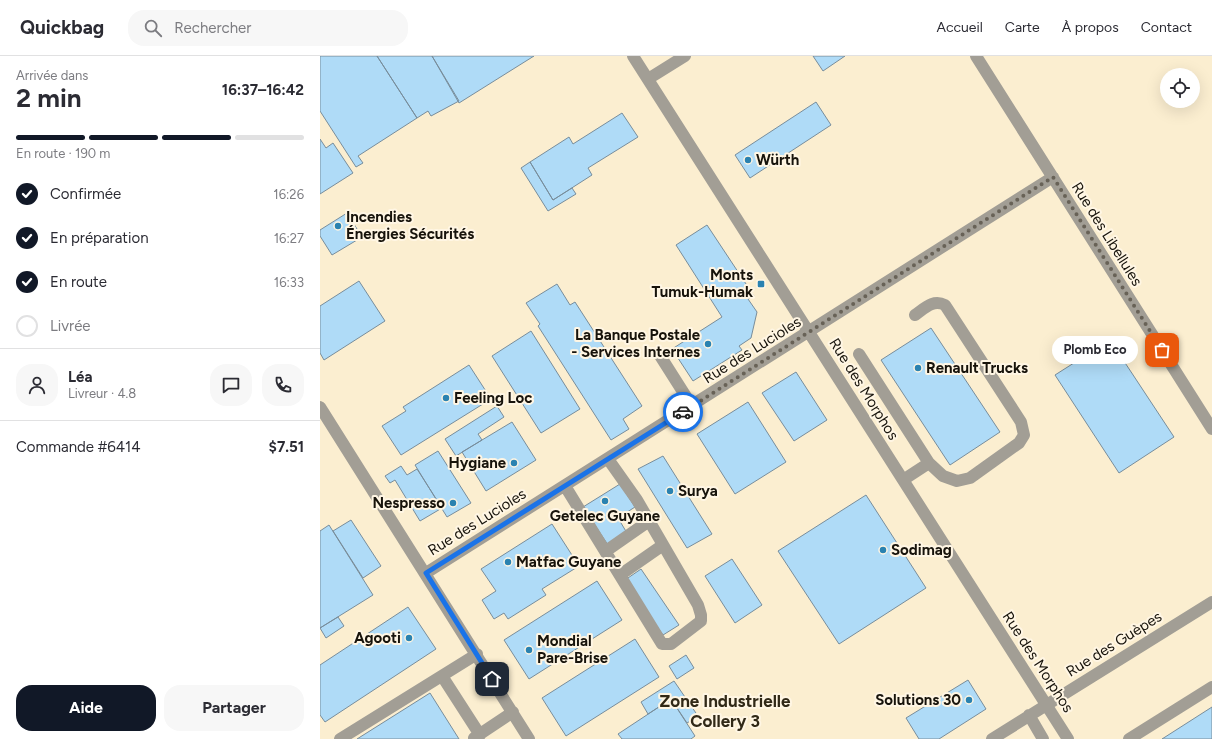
<!DOCTYPE html>
<html lang="fr">
<meta charset="utf-8">
<style>
:root{--surface:#fff;--page:#f7f7f7;--text:#2b2b33;--muted:#7c7c81;--line:#e1e1e2;--accent:#111827}
body{margin:0;font-family:Figtree,sans-serif;background:var(--page);color:var(--text);height:100vh;display:flex;flex-direction:column;font-size:15px;white-space:nowrap}
*{box-sizing:border-box;margin:0}
p{font-size:13px;color:var(--muted)}
.icon{flex:none;width:22px;height:22px;fill:none;stroke:currentColor;stroke-width:2;stroke-linecap:round;stroke-linejoin:round}
.map{position:relative;flex:1;overflow:hidden}
.drawer{display:flex;flex-direction:column;background:var(--surface);width:320px}
.drawer>*{flex:none}
.tools{position:absolute;left:840px;top:12px;display:grid;gap:8px}
.tools a{display:grid;place-items:center;width:40px;height:40px;border-radius:50%;background:var(--surface);box-shadow:0 4px 16px #0002;font-size:20px}
.pin{position:absolute;display:grid;place-items:center;width:34px;height:34px;color:#fff;margin:-17px;border-radius:8px;box-shadow:0 2px 6px #0006}
.courier{position:absolute;display:grid;place-items:center;width:40px;height:40px;margin:-20px;border:3px solid #1a73e8;border-radius:50%;background:#fff;color:#222;box-shadow:0 1px 5px #0007}
.bubble{position:absolute;height:28px;border-radius:14px;background:var(--surface);box-shadow:0 4px 16px #0002;font-size:13px;font-weight:700;line-height:28px;text-align:center}
.overview em{font-style:normal;font-weight:700}
.overview div{display:flex;flex-direction:column-reverse}
.overview{display:flex;align-items:center;justify-content:space-between;height:68px;padding:0 16px}
h1{font-size:26px;font-weight:700;line-height:30px}
.bar{display:grid;grid-template-columns:repeat(4,1fr);gap:6px 4px;align-content:center;height:48px;padding:0 16px}
.bar i{height:5px;border-radius:3px;background:var(--line)}
.bar .current{background:var(--accent)}
.bar p{grid-column:span 4}
.line{display:flex;align-items:center;gap:10px;padding:0 16px;border-top:1px solid var(--line)}
.line div{flex:1}
.round{display:grid;place-items:center;flex:none;width:42px;height:42px;border-radius:16px;background:var(--page)}
ol{padding:0 16px;list-style:none}
li{display:flex;align-items:center;gap:12px;height:44px}
li p{margin-inline-start:auto}
li .icon{padding:4px;border-radius:50%;background:var(--accent);color:#fff;stroke-width:4}
li:last-child{color:var(--muted)}
li i{width:22px;height:22px;border:2px solid var(--line);border-radius:50%}
.button{display:flex;gap:8px;margin-top:auto;padding:8px 16px}
.button a{flex:1;height:46px;border-radius:16px;background:var(--accent);color:#fff;font-size:16px;font-weight:700;line-height:46px;text-align:center}
.button a+a{background:var(--page);color:var(--text)}
header{display:flex;align-items:center;gap:24px;box-sizing:border-box;height:56px;padding:0 20px;background:var(--surface);border-bottom:1px solid var(--line)}
header strong{font-size:19px}
nav{display:flex;gap:22px;margin-inline-start:auto;font-size:14px}
.search{width:280px;height:36px;background:var(--page);display:flex;align-items:center;gap:10px;box-sizing:border-box;padding:0 14px;border-radius:16px;color:var(--muted);font-size:15px}
main{display:flex;flex:1;min-height:0}
.map>svg:first-child{display:block}
.built{fill:#fbeed0;fill-rule:evenodd}
.building{fill:#afdbf7;stroke:#788d9b}
.lines{fill:none;stroke-linecap:round;stroke-linejoin:round}
.minor{stroke:#a29e95;stroke-width:12}
.done{stroke:#686257;stroke-width:4;stroke-dasharray:0 7.2}
.route{stroke:#1a73e8;stroke-width:5}
.poi-dot{fill:#2a82b0;stroke:#fff6e4;stroke-width:1.5}
.labels{text-anchor:middle;stroke-width:4;stroke-linejoin:round;paint-order:stroke}
.poi-label{font-size:15px;font-weight:bold;fill:#17130b;stroke:#fff6e4;text-anchor:start}
.street-label{font-size:15px;fill:#17130b;stroke:#fff6e4}
.quarter-label{font-size:17px;font-weight:bold;fill:#312917;stroke:#fff6e4}
</style>
<header>
<strong>Quickbag</strong>
<div class="search"><svg class="icon" aria-label="search" viewBox="0 0 24 24"><circle cx="10" cy="10" r="6"/><path d="M15 15l6 6"/></svg>Rechercher</div>
<nav><a>Accueil</a><a>Carte</a><a>À propos</a><a>Contact</a></nav>
</header>
<main>
<section class="drawer">
<div class="overview"><div><h1>2 min</h1><p>Arrivée dans</p></div><em>16:37–16:42</em></div>
<div class="bar"><i class="current"></i><i class="current"></i><i class="current"></i><i></i><p>En route · 190 m</p></div>
<ol>
<li><svg class="icon" aria-label="check" viewBox="0 0 24 24"><path d="M5 12l5 5 9-10"/></svg>Confirmée<p>16:26</p></li>
<li><svg class="icon" aria-label="check" viewBox="0 0 24 24"><path d="M5 12l5 5 9-10"/></svg>En préparation<p>16:27</p></li>
<li><svg class="icon" aria-label="check" viewBox="0 0 24 24"><path d="M5 12l5 5 9-10"/></svg>En route<p>16:33</p></li>
<li><i></i>Livrée</li>
</ol>
<div class="line" style="height:72px"><a class="round"><svg class="icon" aria-label="person" viewBox="0 0 24 24"><circle cx="12" cy="8" r="4"/><path d="M4 21q1-7 8-7t8 7"/></svg></a><div><b>Léa</b><p>Livreur · 4.8</p></div><a class="round"><svg class="icon" aria-label="chat" viewBox="0 0 24 24"><path d="M4 5h16v11H9l-5 4z"/></svg></a><a class="round"><svg class="icon" aria-label="phone" viewBox="0 0 24 24"><path d="M5 4h4l2 5-3 2q2 4 5 5l2-3 5 2v4C11 20 4 13 5 4z"/></svg></a></div>
<div class="line" style="height:52px"><div>Commande #6414</div><b>$7.51</b></div>
<div class="button"><a>Aide</a><a>Partager</a></div>
</section>
<div class="map">
<svg width="892" height="683" viewBox="0 0 892 683">
<rect width="100%" height="100%" fill="#fff6e4"/>
<path class="built" d="M 0,0 L 892,0 L 892,683 L 0,683 ZM 847,19 L 873,19 L 873,45 L 847,45 Z"/>
<path class="building" d="M 0,0 L 57,0 L 97,62 L 38,100 L 43,107 L 36,111 L 0,55 Z
M 57,0 L 112,0 L 139,45 L 111,60 L 108,55 L 97,62 Z
M 112,0 L 214,0 L 139,47 Z
M 493,0 L 525,0 L 503,15 Z
M 496,46 L 511,69 L 430,122 L 415,99 Z
M 302,57 L 318,81 L 268,112 L 272,119 L 233,144 L 210,106 L 249,81 L 253,88 Z
M 0,83 L 6,92 L 13,87 L 33,117 L 0,138 Z
M 210,106 L 233,144 L 252,132 L 256,138 L 228,155 L 201,112 Z
M 27,157 L 42,181 L 12,199 L 0,180 L 0,174 Z
M 387,169 L 434,240 L 428,243 L 437,256 L 431,282 L 419,290 L 422,294 L 373,325 L 352,293 L 402,261 L 356,189 Z
M 39,225 L 65,265 L 4,304 L 0,297 L 0,250 Z
M 237,228 L 250,249 L 255,246 L 322,350 L 303,363 L 309,373 L 291,384 L 218,270 L 220,268 L 206,247 Z
M 611,272 L 680,376 L 630,409 L 561,304 Z
M 211,275 L 260,353 L 221,377 L 172,300 Z
M 790,284 L 854,381 L 799,417 L 735,319 Z
M 149,309 L 171,343 L 81,399 L 62,370 L 86,355 L 83,351 Z
M 476,316 L 507,364 L 474,385 L 442,337 Z
M 428,346 L 466,406 L 415,438 L 377,378 Z
M 177,350 L 184,361 L 158,378 L 162,384 L 136,400 L 125,383 Z
M 192,366 L 216,404 L 166,435 L 142,396 Z
M 118,395 L 151,447 L 127,461 L 95,409 Z
M 343,400 L 392,478 L 367,492 L 318,413 Z
M 81,410 L 87,419 L 97,413 L 122,452 L 100,465 L 75,424 L 70,427 L 65,420 Z
M 300,428 L 315,451 L 298,462 L 307,477 L 288,489 L 263,451 Z
M 546,439 L 606,532 L 519,588 L 458,495 Z
M 31,464 L 61,510 L 43,522 L 13,475 Z
M 232,468 L 259,510 L 222,533 L 226,539 L 188,563 L 184,557 L 174,563 L 162,544 L 176,535 L 161,513 Z
M 9,469 L 53,539 L 0,572 L 0,475 Z
M 412,503 L 442,549 L 415,567 L 385,520 Z
M 321,513 L 359,569 L 343,579 L 305,524 Z
M 277,525 L 302,564 L 209,623 L 184,584 Z
M 88,551 L 116,593 L 5,666 L 0,659 L 0,609 Z
M 18,561 L 24,570 L 6,582 L 0,572 Z
M 315,583 L 339,621 L 246,680 L 222,642 Z
M 366,599 L 374,612 L 357,623 L 349,610 Z
M 648,624 L 666,653 L 619,683 L 599,683 L 586,662 Z
M 354,625 L 378,660 L 367,667 L 351,643 L 328,658 L 321,646 Z
M 110,637 L 139,683 L 37,683 Z
M 351,643 L 375,680 L 371,683 L 302,683 L 298,678 Z
M 892,651 L 892,683 L 842,683 Z"/>
<g class="lines">
<path class="minor" d="M 313,0 L 748,683
M 656,0 L 892,373
M 328,23 L 365,0
M 595,259 C 605,252 613,243 625,249 L 701,366 L 704,379 L 699,387 L 650,422 L 637,425 L 623,420 L 609,407
M 339,298 L 372,350
M 539,298 L 609,407 L 583,424
M 0,351 L 209,683
M 245,430 L 342,588 L 351,588 L 381,565 L 381,559 L 378,549 L 317,444 L 288,403
M 286,495 L 329,465
M 106,517 L 733,121
M 300,519 L 343,489
M 122,620 L 160,679
M 709,659 L 723,683
M 154,682 L 193,656
M 20,683 L 157,598
M 672,683 L 892,546
M 809,683 L 892,631"/>
</g>
<g class="lines">
<path class="done" d="M 363,356 L 733,121 L 842,294"/>
<path class="route" d="M 172,623 L 106,517 L 363,356"/>
</g>
<g class="poi-dot">
<circle cx="428" cy="104" r="4"/>
<circle cx="18" cy="170" r="4"/>
<rect x="437" y="224" width="8" height="8" rx="2"/>
<circle cx="388" cy="288" r="4"/>
<circle cx="598" cy="312" r="4"/>
<circle cx="126" cy="342" r="4"/>
<circle cx="194" cy="407" r="4"/>
<circle cx="350" cy="435" r="4"/>
<circle cx="285" cy="445" r="4"/>
<circle cx="133" cy="447" r="4"/>
<circle cx="563" cy="494" r="4"/>
<circle cx="188" cy="506" r="4"/>
<circle cx="89" cy="582" r="4"/>
<circle cx="209" cy="594" r="4"/>
<circle cx="649" cy="644" r="4"/>
</g>
<g class="labels">
<g class="poi-label">
<text x="436" y="109">Würth</text>
<text x="26" y="166">Incendies<tspan x="26" dy="17">Énergies Sécurités</tspan></text>
<text x="433" y="224" text-anchor="end">Monts<tspan x="433" dy="17">Tumuk-Humak</tspan></text>
<text x="380" y="284" text-anchor="end">La Banque Postale<tspan x="380" dy="17">- Services Internes</tspan></text>
<text x="606" y="317">Renault Trucks</text>
<text x="134" y="347">Feeling Loc</text>
<text x="186" y="412" text-anchor="end">Hygiane</text>
<text x="358" y="440">Surya</text>
<text x="125" y="452" text-anchor="end">Nespresso</text>
<text x="285" y="465" text-anchor="middle">Getelec Guyane</text>
<text x="571" y="499">Sodimag</text>
<text x="196" y="511">Matfac Guyane</text>
<text x="81" y="587" text-anchor="end">Agooti</text>
<text x="217" y="590">Mondial<tspan x="217" dy="17">Pare-Brise</tspan></text>
<text x="641" y="649" text-anchor="end">Solutions 30</text>
</g>
<g class="street-label">
<text transform="translate(787 178) rotate(58)" y="5">Rue des Libellules</text>
<text transform="translate(432 294) rotate(-32)" y="5">Rue des Lucioles</text>
<text transform="translate(544 333) rotate(58)" y="5">Rue des Morphos</text>
<text transform="translate(157 466) rotate(-32)" y="5">Rue des Lucioles</text>
<text transform="translate(794 588) rotate(-32)" y="5">Rue des Guèpes</text>
<text transform="translate(718 606) rotate(57)" y="5">Rue des Morphos</text>
</g>
<g class="quarter-label">
<text x="405" y="651">Zone Industrielle<tspan x="405" dy="20">Collery 3</tspan></text>
</g>
</g>
</svg>
<div class="tools">
<a><svg class="icon" aria-label="locate" viewBox="0 0 24 24"><circle cx="12" cy="12" r="6"/><path d="M12 2v4M12 18v4M2 12h4M18 12h4"/></svg></a>
</div>
<div class="pin" style="left:842px;top:294px;background:#ea580c"><svg class="icon" aria-label="bag" viewBox="0 0 24 24"><path d="M5 8h14l-1 12H6zM9 8a3 3 0 0 1 6 0"/></svg></div>
<div class="pin" style="left:172px;top:623px;background:#1f2937"><svg class="icon" aria-label="home" viewBox="0 0 24 24"><path d="M3 11l9-7 9 7M6 9v11h12V9"/></svg></div>
<div class="courier" style="left:363px;top:356px"><svg class="icon" aria-label="car" viewBox="0 0 24 24"><path d="M5 17H2v-5l4-1 3-4h7l3 4 3 1v5h-3M9 17h6M6 11h13"/><circle cx="7" cy="17" r="2"/><circle cx="17" cy="17" r="2"/></svg></div>
<div class="bubble" style="left:732px;top:280px;width:86px">Plomb Eco</div>
</div>
</main>
